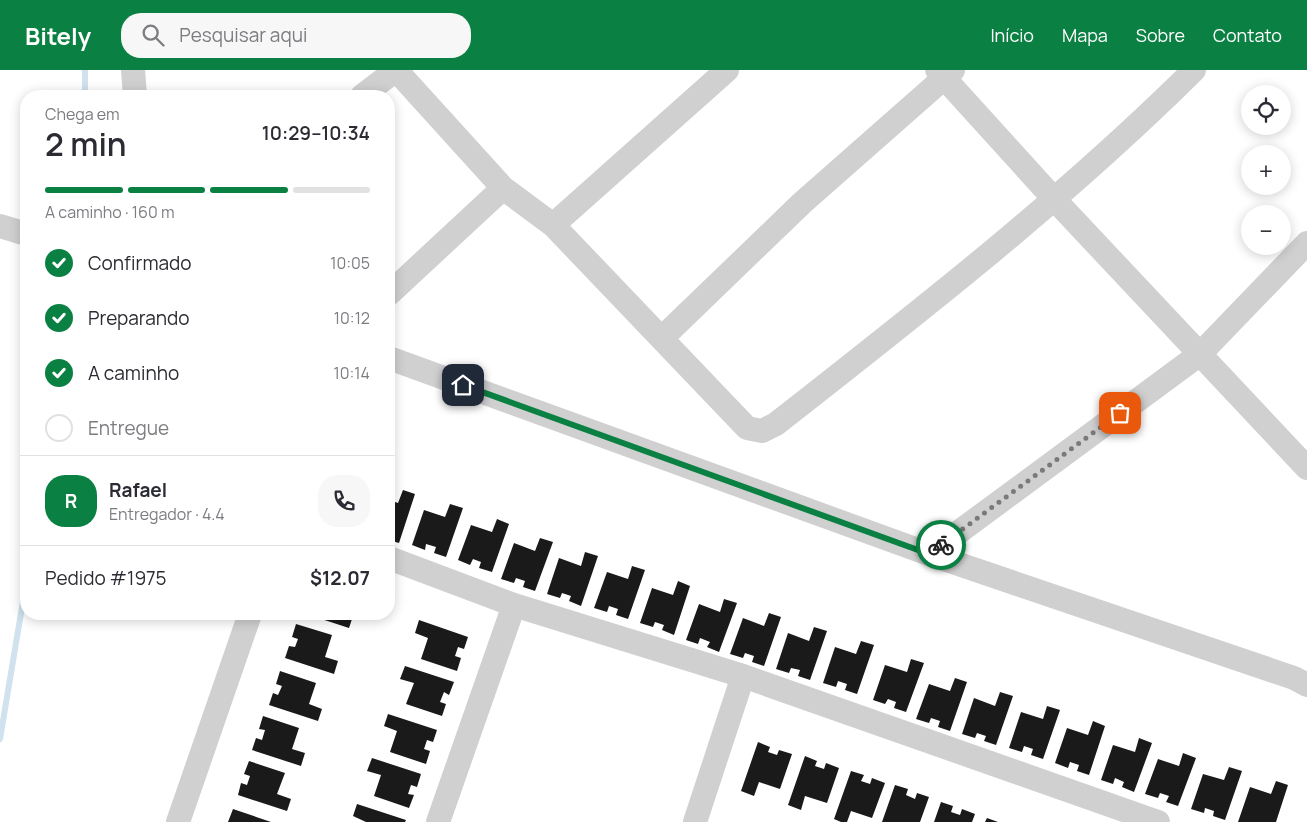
<!DOCTYPE html>
<html lang="pt">
<meta charset="utf-8">
<style>
:root{--surface:#fff;--page:#f7f7f7;--text:#2b2b33;--muted:#7c7c81;--line:#e1e1e2;--accent:#0b8043}
body{margin:0;font-family:Manrope,sans-serif;background:var(--page);color:var(--text);height:100vh;display:flex;flex-direction:column;font-size:19px;white-space:nowrap}
*{box-sizing:border-box;margin:0}
p{font-size:16px;color:var(--muted)}
.icon{flex:none;width:28px;height:28px;fill:none;stroke:currentColor;stroke-width:2;stroke-linecap:round;stroke-linejoin:round}
.map{position:relative;flex:1;overflow:hidden}
.panel{position:absolute;left:20px;top:20px;width:375px;height:530px;display:flex;flex-direction:column;background:var(--surface);border-radius:20px;box-shadow:0 2px 12px #0003}
.panel>*{flex:none}
.fabs{position:absolute;left:1241px;top:15px;display:grid;gap:10px}
.fabs a{display:grid;place-items:center;width:50px;height:50px;border-radius:50%;background:var(--surface);box-shadow:0 2px 12px #0003;font-size:25px}
.pin{position:absolute;display:grid;place-items:center;width:42px;height:42px;color:#fff;margin:-21px;border-radius:10px;box-shadow:0 2px 8px #0006}
.courier{position:absolute;display:grid;place-items:center;width:50px;height:50px;margin:-25px;border:4px solid #0b8043;border-radius:50%;background:#fff;color:#222;box-shadow:0 1px 6px #0007}
.head em{font-style:normal;font-weight:600}
.head div{display:flex;flex-direction:column-reverse}
.head{display:flex;align-items:center;justify-content:space-between;height:85px;padding:0 25px}
h1{font-size:32px;font-weight:600;line-height:38px}
.bar{display:grid;grid-template-columns:repeat(4,1fr);gap:8px 5px;align-content:center;height:60px;padding:0 25px}
.bar i{height:6px;border-radius:4px;background:var(--line)}
.bar .on{background:var(--accent)}
.bar p{grid-column:span 4}
.line{display:flex;align-items:center;gap:12px;padding:0 25px;border-top:1px solid var(--line)}
.line div{flex:1}
.round{display:grid;place-items:center;flex:none;width:52px;height:52px;border-radius:20px;background:var(--page)}
ol{padding:0 25px;list-style:none}
li{display:flex;align-items:center;gap:15px;height:55px}
li p{margin-inline-start:auto}
li .icon{padding:5px;border-radius:50%;background:var(--accent);color:#fff;stroke-width:4}
li:last-child{color:var(--muted)}
li i{width:28px;height:28px;border:2px solid var(--line);border-radius:50%}
header{display:flex;align-items:center;gap:30px;box-sizing:border-box;height:70px;padding:0 25px;background:var(--accent);color:#fff}
header strong{font-size:24px}
nav{display:flex;gap:28px;margin-inline-start:auto;font-size:18px}
.search{width:350px;height:45px;background:var(--page);display:flex;align-items:center;gap:12px;box-sizing:border-box;padding:0 18px;border-radius:20px;color:var(--muted);font-size:19px}
.map>svg:first-child{display:block}
.lines{fill:none;stroke-linecap:round;stroke-linejoin:round}
.stream{stroke:#cfe2ee;stroke-width:6}
.building{fill:#1a1a1a}
.minor{stroke:#d0d0d0;stroke-width:24}
.done{stroke:#7a7a7a;stroke-width:5;stroke-dasharray:0 9}
.route{stroke:#0b8043;stroke-width:6}
</style>
<header>
<strong>Bitely</strong>
<div class="search"><svg class="icon" aria-label="search" viewBox="0 0 24 24"><circle cx="10" cy="10" r="6"/><path d="M15 15l6 6"/></svg>Pesquisar aqui</div>
<nav><a>Início</a><a>Mapa</a><a>Sobre</a><a>Contato</a></nav>
</header>
<div class="map">
<svg width="1307" height="752" viewBox="0 0 1307 752">
<rect width="100%" height="100%" fill="#fff"/>
<g class="lines">
<path class="stream" d="M 85,26 L 85,0
M 0,669 L 26,513"/>
</g>
<path class="building" d="M 403,420 L 415,424 L 399,473 L 389,470 L 389,430 L 398,433 Z
M 450,434 L 463,438 L 446,487 L 434,483 L 436,477 L 426,474 L 425,480 L 412,475 L 424,440 L 445,447 Z
M 497,449 L 509,454 L 492,502 L 479,498 L 481,492 L 473,489 L 470,495 L 458,490 L 471,455 L 492,462 Z
M 540,468 L 553,472 L 535,521 L 523,517 L 525,511 L 516,508 L 514,513 L 501,509 L 514,473 L 535,481 Z
M 585,482 L 598,486 L 581,536 L 569,531 L 571,526 L 562,523 L 560,528 L 547,524 L 559,488 L 581,496 Z
M 632,496 L 645,500 L 628,549 L 616,545 L 618,539 L 609,536 L 607,542 L 594,538 L 607,502 L 628,509 Z
M 678,511 L 690,516 L 674,565 L 662,560 L 664,555 L 655,552 L 653,557 L 640,553 L 652,518 L 673,525 Z
M 724,529 L 737,533 L 719,582 L 707,577 L 710,572 L 700,568 L 698,574 L 686,570 L 699,534 L 720,542 Z
M 769,543 L 781,547 L 764,596 L 752,592 L 754,586 L 745,583 L 743,588 L 730,584 L 743,548 L 764,556 Z
M 306,544 L 347,544 L 353,546 L 349,558 Z
M 419,550 L 468,567 L 464,579 L 458,577 L 455,586 L 461,588 L 457,601 L 421,589 L 428,568 L 415,563 Z
M 296,554 L 332,565 L 325,587 L 338,591 L 334,604 L 285,588 L 289,576 L 295,577 L 298,569 L 292,567 Z
M 814,557 L 827,561 L 810,610 L 798,606 L 800,600 L 791,598 L 789,603 L 776,599 L 788,563 L 809,571 Z
M 861,571 L 874,575 L 857,624 L 845,620 L 847,614 L 838,611 L 836,617 L 823,613 L 835,577 L 856,584 Z
M 911,589 L 924,593 L 906,642 L 894,638 L 896,632 L 888,629 L 885,634 L 873,630 L 885,595 L 907,602 Z
M 405,596 L 454,612 L 449,625 L 444,622 L 440,632 L 446,634 L 442,646 L 406,634 L 414,613 L 400,609 Z
M 280,601 L 316,613 L 309,634 L 322,639 L 318,651 L 269,635 L 273,623 L 278,625 L 282,616 L 276,614 Z
M 955,608 L 967,612 L 950,661 L 938,657 L 940,651 L 931,648 L 929,653 L 916,649 L 929,614 L 950,621 Z
M 1000,622 L 1013,626 L 996,675 L 984,671 L 986,666 L 977,663 L 975,668 L 962,664 L 974,628 L 995,636 Z
M 1047,636 L 1060,640 L 1043,689 L 1031,685 L 1033,679 L 1024,676 L 1022,682 L 1009,678 L 1021,642 L 1043,649 Z
M 388,644 L 437,660 L 433,672 L 427,670 L 424,679 L 430,681 L 426,694 L 390,682 L 397,661 L 384,656 Z
M 263,646 L 299,658 L 292,679 L 305,683 L 301,696 L 252,680 L 256,668 L 262,670 L 265,660 L 259,659 Z
M 1093,651 L 1105,656 L 1089,705 L 1077,701 L 1079,695 L 1070,692 L 1068,698 L 1055,693 L 1067,658 L 1088,665 Z
M 1139,668 L 1152,673 L 1134,722 L 1122,717 L 1124,712 L 1115,708 L 1113,714 L 1101,710 L 1113,675 L 1135,682 Z
M 758,672 L 770,677 L 768,682 L 777,685 L 779,680 L 792,684 L 780,719 L 759,712 L 754,726 L 741,721 Z
M 1183,683 L 1196,688 L 1178,736 L 1166,732 L 1169,726 L 1160,723 L 1158,728 L 1145,724 L 1158,689 L 1179,696 Z
M 805,686 L 817,691 L 815,696 L 824,699 L 826,693 L 839,698 L 827,733 L 805,726 L 801,740 L 788,735 Z
M 372,688 L 421,704 L 417,717 L 411,715 L 408,724 L 414,725 L 409,738 L 374,726 L 381,705 L 367,701 Z
M 249,691 L 285,703 L 277,724 L 291,729 L 287,741 L 238,725 L 241,713 L 247,715 L 250,706 L 244,704 Z
M 1229,697 L 1242,701 L 1225,750 L 1213,746 L 1214,741 L 1205,738 L 1204,743 L 1191,739 L 1203,704 L 1224,710 Z
M 851,701 L 864,705 L 861,711 L 870,714 L 872,708 L 885,713 L 872,748 L 851,741 L 847,752 L 841,752 L 834,749 Z
M 1276,711 L 1288,715 L 1276,752 L 1238,752 L 1250,717 L 1271,724 Z
M 895,715 L 908,719 L 906,725 L 915,729 L 917,723 L 929,727 L 920,752 L 882,752 Z
M 941,732 L 953,736 L 951,742 L 960,745 L 962,739 L 975,744 L 972,752 L 934,752 Z
M 357,734 L 406,750 L 405,752 L 366,752 L 353,746 Z
M 233,739 L 271,752 L 228,752 Z
M 987,748 L 998,752 L 985,752 Z"/>
<g class="lines">
<path class="minor" d="M 133,0 L 135,26
M 396,0 L 503,118 L 553,155 L 747,358 L 762,361 L 776,354 C 920,241 1064,129 1194,0
M 937,0 L 1055,130 L 1307,398
M 362,26 L 396,0
M 553,155 L 727,0
M 0,156 L 26,164
M 389,224 L 503,118
M 662,268 L 802,133 L 953,0
M 389,288 L 929,484 L 1294,608 L 1307,615
M 929,484 L 1200,284 L 1307,173
M 389,488 L 514,535 L 743,606 L 1158,752
M 178,752 L 250,544
M 438,752 L 514,535
M 695,752 L 743,606"/>
</g>
<g class="lines">
<path class="done" d="M 941,475 L 1120,343"/>
<path class="route" d="M 463,315 L 929,484 L 941,475"/>
</g>
</svg>
<div class="fabs">
<a><svg class="icon" aria-label="locate" viewBox="0 0 24 24"><circle cx="12" cy="12" r="6"/><path d="M12 2v4M12 18v4M2 12h4M18 12h4"/></svg></a>
<a>+</a>
<a>−</a>
</div>
<div class="pin" style="left:1120px;top:343px;background:#ea580c"><svg class="icon" aria-label="bag" viewBox="0 0 24 24"><path d="M5 8h14l-1 12H6zM9 8a3 3 0 0 1 6 0"/></svg></div>
<div class="pin" style="left:463px;top:315px;background:#1f2937"><svg class="icon" aria-label="home" viewBox="0 0 24 24"><path d="M3 11l9-7 9 7M6 9v11h12V9"/></svg></div>
<div class="courier" style="left:941px;top:475px"><svg class="icon" aria-label="bike" viewBox="0 0 24 24"><circle cx="6" cy="16" r="4"/><circle cx="18" cy="16" r="4"/><path d="M6 16l4-8h5l3 8M10 8l3 8H6M13 5h3"/></svg></div>
<section class="panel">
<div class="head"><div><h1>2 min</h1><p>Chega em</p></div><em>10:29–10:34</em></div>
<div class="bar"><i class="on"></i><i class="on"></i><i class="on"></i><i></i><p>A caminho · 160 m</p></div>
<ol>
<li><svg class="icon" aria-label="check" viewBox="0 0 24 24"><path d="M5 12l5 5 9-10"/></svg>Confirmado<p>10:05</p></li>
<li><svg class="icon" aria-label="check" viewBox="0 0 24 24"><path d="M5 12l5 5 9-10"/></svg>Preparando<p>10:12</p></li>
<li><svg class="icon" aria-label="check" viewBox="0 0 24 24"><path d="M5 12l5 5 9-10"/></svg>A caminho<p>10:14</p></li>
<li><i></i>Entregue</li>
</ol>
<div class="line" style="height:90px"><b class="round" style="background:var(--accent);color:#fff">R</b><div><b>Rafael</b><p>Entregador · 4.4</p></div><a class="round"><svg class="icon" aria-label="phone" viewBox="0 0 24 24"><path d="M5 4h4l2 5-3 2q2 4 5 5l2-3 5 2v4C11 20 4 13 5 4z"/></svg></a></div>
<div class="line" style="height:65px"><div>Pedido #1975</div><b>$12.07</b></div>
</section>
</div>
